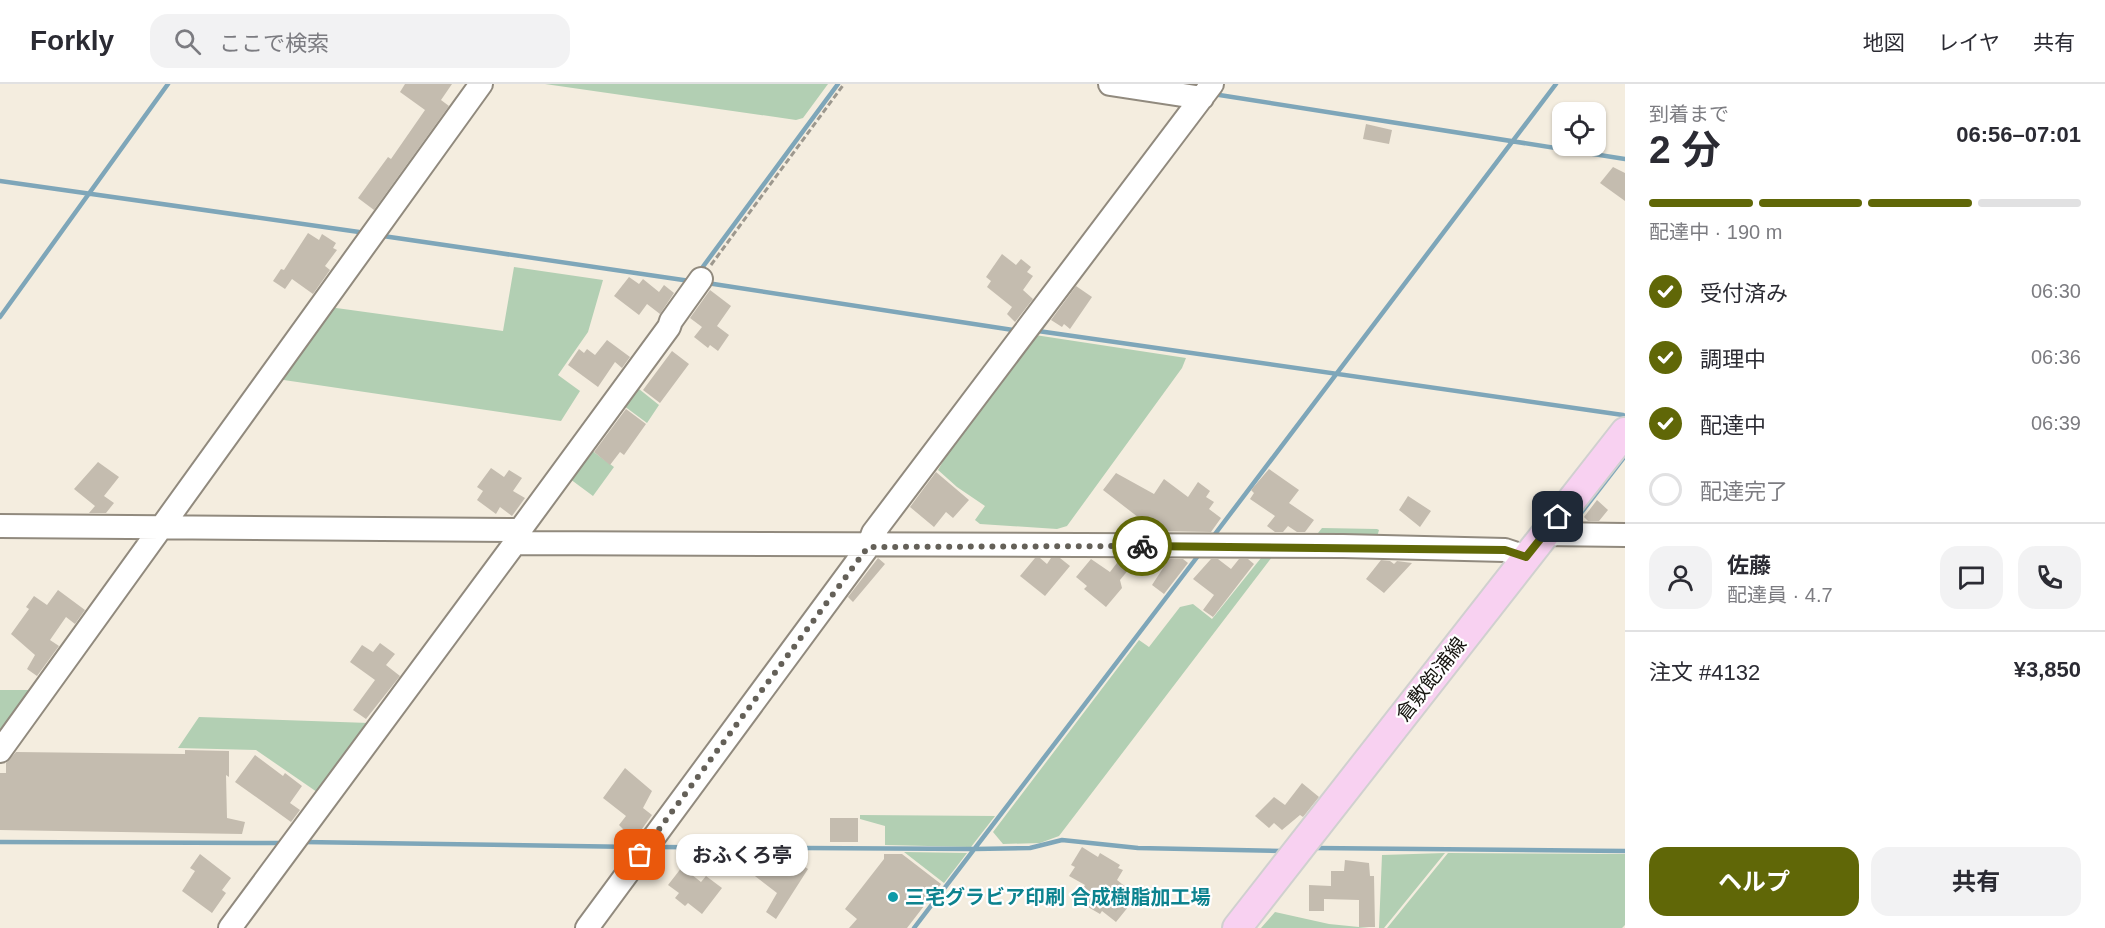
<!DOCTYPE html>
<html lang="ja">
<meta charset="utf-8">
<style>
:root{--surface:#fff;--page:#f2f2f3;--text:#2b2b33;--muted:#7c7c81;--line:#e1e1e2;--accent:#606707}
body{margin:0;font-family:Arial,"Noto Sans JP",sans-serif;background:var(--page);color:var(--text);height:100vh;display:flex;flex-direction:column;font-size:22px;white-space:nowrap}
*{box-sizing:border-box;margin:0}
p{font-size:20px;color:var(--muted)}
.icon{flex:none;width:33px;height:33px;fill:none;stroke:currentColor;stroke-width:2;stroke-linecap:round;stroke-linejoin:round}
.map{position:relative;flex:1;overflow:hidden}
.side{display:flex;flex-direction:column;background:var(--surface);width:480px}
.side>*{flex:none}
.fabs{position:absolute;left:1552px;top:18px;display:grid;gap:12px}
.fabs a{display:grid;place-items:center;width:54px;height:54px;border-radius:12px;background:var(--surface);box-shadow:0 2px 4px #0004;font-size:30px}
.pin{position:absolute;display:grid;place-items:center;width:51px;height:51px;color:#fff;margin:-26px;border-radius:12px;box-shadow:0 3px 9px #0006}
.courier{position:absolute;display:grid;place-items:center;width:60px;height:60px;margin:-30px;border:4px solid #606707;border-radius:50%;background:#fff;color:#222;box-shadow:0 2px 8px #0007}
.bubble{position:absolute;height:42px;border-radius:18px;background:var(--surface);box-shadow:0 2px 4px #0004;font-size:20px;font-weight:700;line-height:42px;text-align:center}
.summary em{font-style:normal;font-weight:700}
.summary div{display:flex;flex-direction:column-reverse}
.summary{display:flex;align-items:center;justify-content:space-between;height:102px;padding:0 24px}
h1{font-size:39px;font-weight:700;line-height:45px}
.bar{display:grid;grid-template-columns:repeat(4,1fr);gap:9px 6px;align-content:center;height:72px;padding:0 24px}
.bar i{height:8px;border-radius:4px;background:var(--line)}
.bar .on{background:var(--accent)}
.bar p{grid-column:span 4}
.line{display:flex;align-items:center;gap:15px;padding:0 24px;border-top:2px solid var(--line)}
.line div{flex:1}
.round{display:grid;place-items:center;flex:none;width:63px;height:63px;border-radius:18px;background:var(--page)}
ol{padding:0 24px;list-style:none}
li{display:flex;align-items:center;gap:18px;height:66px}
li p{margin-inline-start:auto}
li .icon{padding:6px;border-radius:50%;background:var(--accent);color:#fff;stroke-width:4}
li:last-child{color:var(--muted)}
li i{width:33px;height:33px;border:3px solid var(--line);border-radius:50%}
.action{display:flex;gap:12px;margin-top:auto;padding:12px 24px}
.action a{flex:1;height:69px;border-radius:18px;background:var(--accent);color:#fff;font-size:24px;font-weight:700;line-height:69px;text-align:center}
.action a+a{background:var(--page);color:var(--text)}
header{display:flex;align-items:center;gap:36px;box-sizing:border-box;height:84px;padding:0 30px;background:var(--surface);border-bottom:2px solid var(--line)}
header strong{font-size:28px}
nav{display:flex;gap:33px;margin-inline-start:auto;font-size:21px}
.search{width:420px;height:54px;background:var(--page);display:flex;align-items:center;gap:15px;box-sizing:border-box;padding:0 21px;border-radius:18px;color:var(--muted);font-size:22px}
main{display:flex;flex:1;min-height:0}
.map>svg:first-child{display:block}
.green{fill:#b2cfb3}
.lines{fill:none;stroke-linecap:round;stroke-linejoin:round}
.stream{stroke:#7ea6b9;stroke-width:4.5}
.building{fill:#c4bcaf}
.minor-casing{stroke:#918a7e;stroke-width:26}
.major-casing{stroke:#d0d0cf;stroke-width:32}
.path{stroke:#9d988e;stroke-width:3;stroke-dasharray:6 3;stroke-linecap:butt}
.minor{stroke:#fff;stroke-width:22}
.major{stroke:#f8d1f1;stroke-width:28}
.done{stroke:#646058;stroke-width:6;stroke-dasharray:0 10.8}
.route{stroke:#606707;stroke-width:8}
.culture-dot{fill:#0f9aa8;stroke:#fff;stroke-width:2}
.labels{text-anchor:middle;stroke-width:4.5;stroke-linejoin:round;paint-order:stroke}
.street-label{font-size:20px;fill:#16140f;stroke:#fff}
.culture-label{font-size:20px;font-weight:bold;fill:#0d838f;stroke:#fff;text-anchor:start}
</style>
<header>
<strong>Forkly</strong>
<div class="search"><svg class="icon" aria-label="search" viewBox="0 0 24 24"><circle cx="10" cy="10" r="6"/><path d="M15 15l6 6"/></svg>ここで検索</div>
<nav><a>地図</a><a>レイヤ</a><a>共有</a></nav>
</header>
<main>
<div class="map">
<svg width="1625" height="844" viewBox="0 0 1625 844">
<rect width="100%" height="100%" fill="#f4eddf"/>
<path class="green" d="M 545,0 L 828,0 L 803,34 L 796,36 Z
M 514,183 L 603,196 L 588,248 L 558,291 L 580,307 L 561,337 L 277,295 L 329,223 L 503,247 Z
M 1035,251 L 1186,274 L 1182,284 L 1067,442 L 1057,445 L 980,440 L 975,436 L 985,422 L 957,403 L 938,386 L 946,372 L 945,366 Z
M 634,301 L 659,321 L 647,339 L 620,319 Z
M 587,363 L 614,383 L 593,412 L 566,392 Z
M 1322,444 L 1377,445 L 1379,446 L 1377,453 L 1320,453 L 1318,449 Z
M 1265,469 L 1275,469 L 1059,752 L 1040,759 L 1003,760 L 993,748 L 1139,556 L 1149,563 L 1180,523 L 1193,520 L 1212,535 Z
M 0,606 L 35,606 L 0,653 Z
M 199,633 L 369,639 L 317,708 L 256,666 L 178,664 Z
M 860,731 L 995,732 L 971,763 L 885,761 L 885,742 L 860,735 Z
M 904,768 L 967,769 L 944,799 Z
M 1445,769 L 1384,844 L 1379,844 L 1382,771 Z
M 1448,769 L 1625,770 L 1625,841 L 1622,844 L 1387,844 Z
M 1275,828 L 1329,840 L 1369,844 L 1261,844 Z"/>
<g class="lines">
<path class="stream" d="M 1213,10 L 1625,75
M 0,97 L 359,148
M 383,152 L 690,197
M 699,188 L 838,0
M 707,199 L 1013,246
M 0,233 L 168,0
M 1038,247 L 1623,331
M 1571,442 L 1625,372
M 1212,454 L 1556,0
M 0,758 L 278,759
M 303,758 L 636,763
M 657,763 L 974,765 L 1030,764 L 1062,756 L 1138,764 L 1281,767
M 1315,764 L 1625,767
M 914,844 L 1201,468"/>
</g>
<path class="building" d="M 405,0 L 452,0 L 441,16 L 449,22 L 374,126 L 358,114 L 388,73 L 391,75 L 425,26 L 400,8 Z
M 1366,40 L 1392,46 L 1389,60 L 1363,55 Z
M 1613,83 L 1625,89 L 1625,117 L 1600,99 Z
M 308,149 L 319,156 L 322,150 L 336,159 L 333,164 L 337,166 L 325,182 L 330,186 L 313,210 L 292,195 L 285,205 L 273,197 L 281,185 L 284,186 Z
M 1002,170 L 1016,181 L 1021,175 L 1031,183 L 1027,188 L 1033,192 L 1023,206 L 1033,215 L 1015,238 L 1007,230 L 1012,223 L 987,203 L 991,197 L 986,193 Z
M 629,193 L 639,200 L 643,195 L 659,208 L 664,201 L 674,209 L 660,230 L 647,220 L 639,231 L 614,212 Z
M 1076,202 L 1092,213 L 1070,245 L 1064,240 L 1062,243 L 1051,236 Z
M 710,206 L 731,222 L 717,242 L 729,251 L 718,267 L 710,261 L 708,264 L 694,253 L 702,243 L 690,234 Z
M 607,256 L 630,273 L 622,284 L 615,278 L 598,303 L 568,281 L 579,265 L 584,269 L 587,265 L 595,271 Z
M 672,267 L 689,280 L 660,319 L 643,306 Z
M 626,325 L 646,340 L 624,371 L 620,368 L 610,381 L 594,368 Z
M 98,378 L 119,393 L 104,412 L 114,419 L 106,429 L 89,429 L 95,422 L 74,405 Z
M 491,384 L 504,393 L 509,386 L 522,394 L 513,407 L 525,414 L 512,432 L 500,423 L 496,430 L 477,416 L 483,407 L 477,403 Z
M 1269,385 L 1299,406 L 1289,419 L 1314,436 L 1305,448 L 1297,448 L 1288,442 L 1283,448 L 1275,448 L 1267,442 L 1275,432 L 1250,415 L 1254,409 L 1251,406 Z
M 936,388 L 969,416 L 953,434 L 946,428 L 934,443 L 910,423 Z
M 1116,389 L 1154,410 L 1164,395 L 1188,413 L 1198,398 L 1210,407 L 1206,413 L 1214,418 L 1209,425 L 1221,434 L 1211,448 L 1156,447 L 1103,406 Z
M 1408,412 L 1431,427 L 1420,443 L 1399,426 Z
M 1597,416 L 1608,426 L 1599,437 L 1588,437 L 1584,433 Z
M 878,474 L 885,480 L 853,518 L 848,513 Z
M 1035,474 L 1040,474 L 1047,480 L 1051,474 L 1060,474 L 1070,482 L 1045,512 L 1020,492 Z
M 1091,475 L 1110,488 L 1120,475 L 1129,475 L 1134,479 L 1120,496 L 1122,504 L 1106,523 L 1084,505 L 1087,502 L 1076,493 Z
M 1169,475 L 1183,475 L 1188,479 L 1164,510 L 1152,501 Z
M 1211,475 L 1218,475 L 1231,485 L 1239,475 L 1248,475 L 1254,480 L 1213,533 L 1203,526 L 1214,511 L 1193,495 Z
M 1381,476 L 1390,477 L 1394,480 L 1397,477 L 1412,479 L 1384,509 L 1366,495 Z
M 58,506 L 85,526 L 75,540 L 66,533 L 50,556 L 59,562 L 37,592 L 27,585 L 35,571 L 11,550 L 29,525 L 26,523 L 34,512 L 47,521 Z
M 380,559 L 395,570 L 386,581 L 400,592 L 366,635 L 353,626 L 375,596 L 350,578 L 362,561 L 373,568 Z
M 185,666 L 229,667 L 229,693 L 226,691 L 227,734 L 245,738 L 242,750 L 0,746 L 0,689 L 6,689 L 6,679 L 16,668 L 185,670 Z
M 255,671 L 283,692 L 285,689 L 302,702 L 290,719 L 300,726 L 291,738 L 235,698 Z
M 625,684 L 652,707 L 643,724 L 652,731 L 634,756 L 619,741 L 626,732 L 603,714 Z
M 1302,699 L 1319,713 L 1303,733 L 1300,731 L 1282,746 L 1274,739 L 1269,744 L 1255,732 L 1274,713 L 1285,721 Z
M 830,734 L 858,734 L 858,758 L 830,758 Z
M 1082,763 L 1098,773 L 1100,769 L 1120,781 L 1118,784 L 1123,786 L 1117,796 L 1137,812 L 1116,838 L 1102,827 L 1100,830 L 1076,816 L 1085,801 L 1069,792 L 1075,783 L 1071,781 Z
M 776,767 L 780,769 L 782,767 L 808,785 L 776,835 L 766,828 L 777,809 L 751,789 L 764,768 L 772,773 Z
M 200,770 L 231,794 L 222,806 L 226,809 L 212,829 L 182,807 L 195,787 L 190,784 Z
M 884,770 L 902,770 L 941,800 L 907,844 L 849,844 L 857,835 L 845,825 L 884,775 Z
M 1345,776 L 1369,779 L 1370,792 L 1374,792 L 1375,843 L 1359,843 L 1359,816 L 1324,815 L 1324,827 L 1309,827 L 1309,801 L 1331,802 L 1331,787 L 1344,787 Z
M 682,783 L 701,798 L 706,792 L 722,804 L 702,830 L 688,819 L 685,822 L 675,814 L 679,809 L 668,801 Z"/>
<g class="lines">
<defs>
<path id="minor" d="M 1110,0 L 1202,14
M 0,442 L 520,446
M 1544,450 L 1625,451
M 515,459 L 1343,462 L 1505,466 L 1526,473
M 0,667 L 481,0
M 230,844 L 515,459 L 520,446 L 669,243 L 671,237 L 701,195
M 587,844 L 868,463 L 873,449 L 1212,0"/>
<path id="major" d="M 1237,844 L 1625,348"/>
</defs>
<use href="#minor" class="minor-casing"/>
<use href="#major" class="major-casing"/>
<path class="path" d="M 711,181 L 844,0"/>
<use href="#minor" class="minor"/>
<use href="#major" class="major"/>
</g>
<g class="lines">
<path class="done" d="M 640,771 L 868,463 L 1142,462"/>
<path class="route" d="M 1142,462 L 1505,466 L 1526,473 L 1558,433"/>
</g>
<circle class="culture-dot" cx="893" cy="813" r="6"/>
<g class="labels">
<g class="street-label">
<text transform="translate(1431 595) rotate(-52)" y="7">倉敷飽浦線</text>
</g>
<g class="culture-label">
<text x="905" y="820">三宅グラビア印刷 合成樹脂加工場</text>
</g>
</g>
</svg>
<div class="fabs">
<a><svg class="icon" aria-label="locate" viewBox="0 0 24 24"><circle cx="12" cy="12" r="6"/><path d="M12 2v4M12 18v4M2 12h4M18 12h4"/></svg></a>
</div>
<div class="pin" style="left:640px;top:771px;background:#ea580c"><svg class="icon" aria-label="bag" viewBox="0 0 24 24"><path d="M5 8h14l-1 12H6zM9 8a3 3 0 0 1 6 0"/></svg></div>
<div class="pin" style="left:1558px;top:433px;background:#1f2937"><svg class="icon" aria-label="home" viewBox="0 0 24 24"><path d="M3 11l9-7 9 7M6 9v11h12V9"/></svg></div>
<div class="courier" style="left:1142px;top:462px"><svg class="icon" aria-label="bike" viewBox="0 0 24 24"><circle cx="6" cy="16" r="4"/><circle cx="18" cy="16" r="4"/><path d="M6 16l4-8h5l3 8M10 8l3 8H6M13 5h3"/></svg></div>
<div class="bubble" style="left:676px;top:750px;width:132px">おふくろ亭</div>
</div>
<section class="side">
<div class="summary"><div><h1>2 分</h1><p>到着まで</p></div><em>06:56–07:01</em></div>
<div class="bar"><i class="on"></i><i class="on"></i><i class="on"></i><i></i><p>配達中 · 190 m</p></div>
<ol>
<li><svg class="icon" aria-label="check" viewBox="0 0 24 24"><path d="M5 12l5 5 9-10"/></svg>受付済み<p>06:30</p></li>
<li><svg class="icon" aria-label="check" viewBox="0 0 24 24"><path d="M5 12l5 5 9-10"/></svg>調理中<p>06:36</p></li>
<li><svg class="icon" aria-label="check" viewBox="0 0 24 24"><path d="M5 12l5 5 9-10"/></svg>配達中<p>06:39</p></li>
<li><i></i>配達完了</li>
</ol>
<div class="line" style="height:108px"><a class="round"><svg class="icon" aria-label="person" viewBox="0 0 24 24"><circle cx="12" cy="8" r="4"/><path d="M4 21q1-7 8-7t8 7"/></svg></a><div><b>佐藤</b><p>配達員 · 4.7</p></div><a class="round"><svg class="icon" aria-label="chat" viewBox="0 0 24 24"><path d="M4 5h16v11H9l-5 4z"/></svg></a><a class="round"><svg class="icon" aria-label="phone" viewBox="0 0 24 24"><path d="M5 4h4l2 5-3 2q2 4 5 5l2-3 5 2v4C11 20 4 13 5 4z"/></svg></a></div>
<div class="line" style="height:78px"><div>注文 #4132</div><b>¥3,850</b></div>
<div class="action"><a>ヘルプ</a><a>共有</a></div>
</section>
</main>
